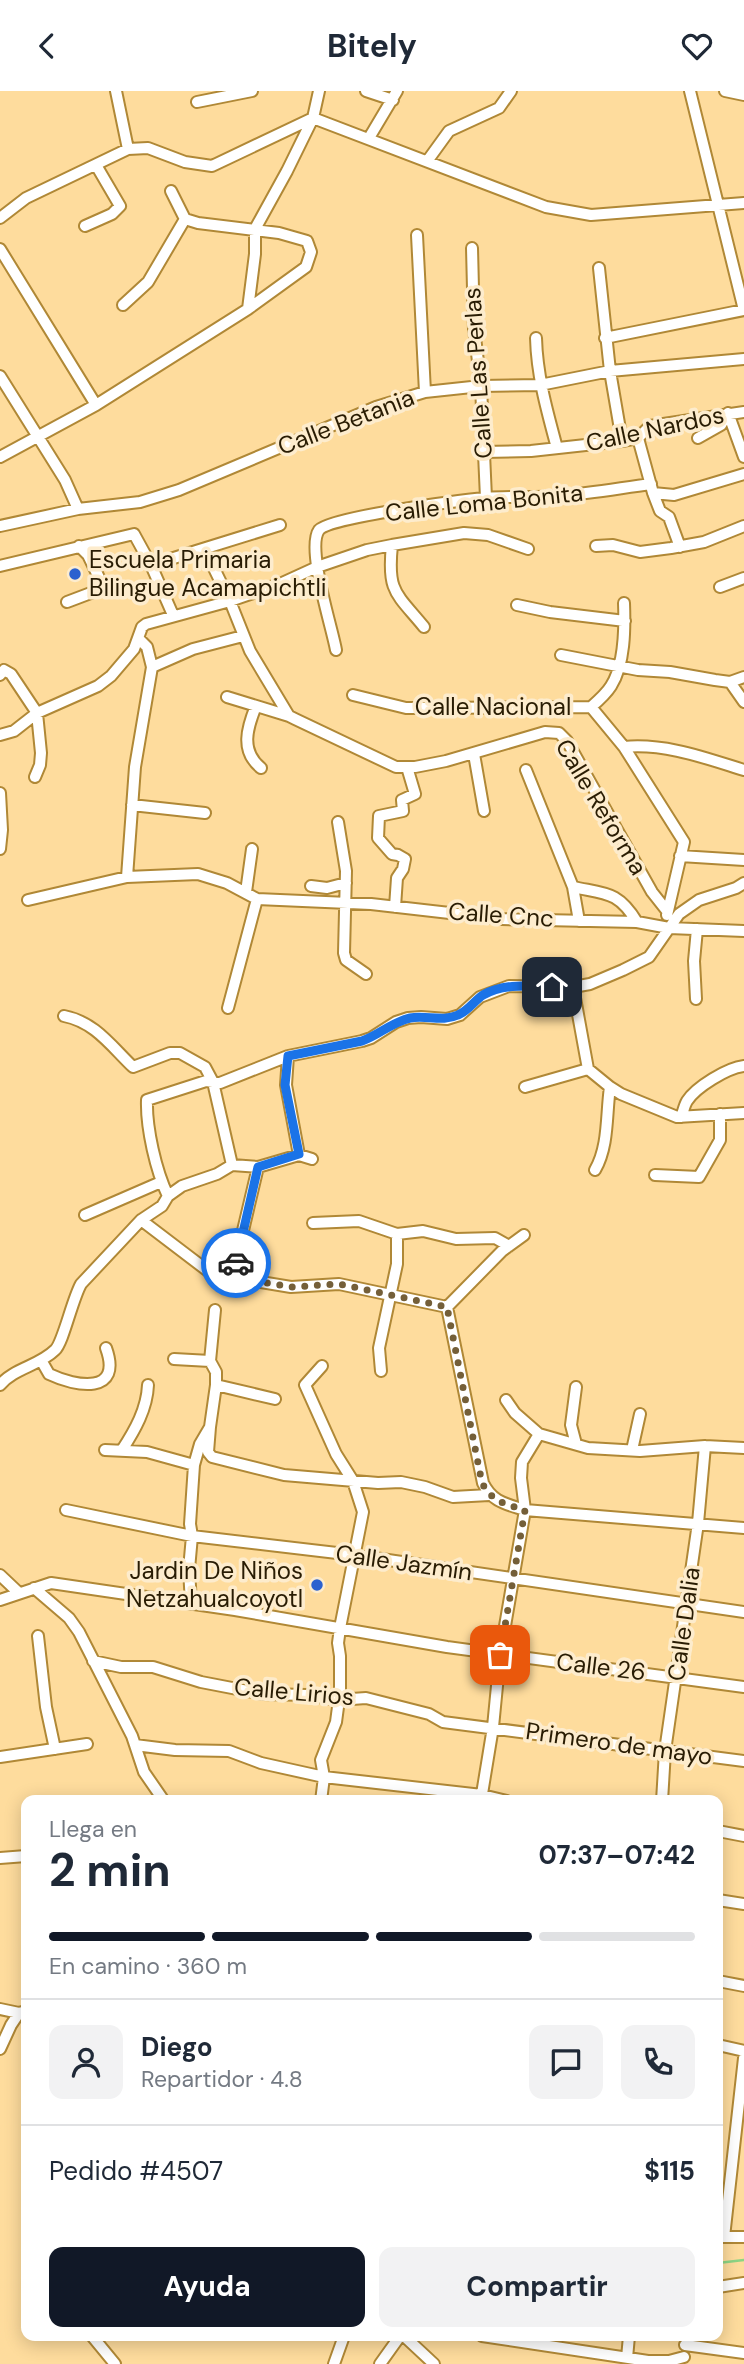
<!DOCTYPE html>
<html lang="es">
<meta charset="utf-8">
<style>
:root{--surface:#fff;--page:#f2f2f3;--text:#1f2937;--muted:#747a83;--line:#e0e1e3;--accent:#111827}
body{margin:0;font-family:"DM Sans",sans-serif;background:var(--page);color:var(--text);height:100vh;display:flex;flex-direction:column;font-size:26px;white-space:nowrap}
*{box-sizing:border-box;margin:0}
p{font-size:23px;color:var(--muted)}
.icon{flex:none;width:38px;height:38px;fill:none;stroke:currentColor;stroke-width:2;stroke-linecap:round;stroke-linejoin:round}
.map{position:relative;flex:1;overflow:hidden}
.sheet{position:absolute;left:21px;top:1704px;width:702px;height:546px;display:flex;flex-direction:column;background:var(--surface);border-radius:14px;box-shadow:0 4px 18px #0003}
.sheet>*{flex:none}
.pin{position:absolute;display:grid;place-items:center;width:60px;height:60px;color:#fff;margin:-30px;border-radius:14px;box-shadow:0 4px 10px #0006}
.courier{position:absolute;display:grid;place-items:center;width:70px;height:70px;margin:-35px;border:5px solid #1a73e8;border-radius:50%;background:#fff;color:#222;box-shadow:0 2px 9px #0007}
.headline em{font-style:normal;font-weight:700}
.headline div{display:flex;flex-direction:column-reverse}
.headline{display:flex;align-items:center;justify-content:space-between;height:119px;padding:0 28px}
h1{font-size:46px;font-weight:700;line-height:52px}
.bar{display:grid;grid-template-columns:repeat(4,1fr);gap:10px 7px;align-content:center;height:84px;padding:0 28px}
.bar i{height:9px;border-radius:5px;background:var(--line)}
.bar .current{background:var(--accent)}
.bar p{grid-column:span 4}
.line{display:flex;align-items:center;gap:18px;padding:0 28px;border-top:2px solid var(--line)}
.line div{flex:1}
.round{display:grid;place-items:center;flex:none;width:74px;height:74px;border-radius:14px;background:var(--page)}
.cta{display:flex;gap:14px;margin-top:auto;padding:14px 28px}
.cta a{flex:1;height:80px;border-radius:14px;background:var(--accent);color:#fff;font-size:28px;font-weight:700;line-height:80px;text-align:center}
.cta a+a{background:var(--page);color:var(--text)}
header{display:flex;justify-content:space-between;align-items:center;height:91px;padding:0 28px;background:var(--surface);font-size:32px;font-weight:700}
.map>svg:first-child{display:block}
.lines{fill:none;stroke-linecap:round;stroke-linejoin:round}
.stream{stroke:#8cd585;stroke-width:2.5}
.minor-casing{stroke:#b08836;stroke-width:14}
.minor{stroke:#fff;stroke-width:10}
.done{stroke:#745f39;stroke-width:7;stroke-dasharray:0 12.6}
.route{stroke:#1a73e8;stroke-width:9}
.poi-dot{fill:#2b61cf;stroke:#fdeccd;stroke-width:2.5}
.labels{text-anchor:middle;stroke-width:7;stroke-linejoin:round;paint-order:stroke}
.street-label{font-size:24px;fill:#291c03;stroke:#fdeccd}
.poi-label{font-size:24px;fill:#291c03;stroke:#fdeccd;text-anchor:start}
</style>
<header><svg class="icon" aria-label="back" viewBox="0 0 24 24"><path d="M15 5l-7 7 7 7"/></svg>Bitely<svg class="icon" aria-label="heart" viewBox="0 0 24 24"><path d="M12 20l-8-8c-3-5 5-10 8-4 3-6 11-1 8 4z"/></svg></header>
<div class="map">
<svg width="744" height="2273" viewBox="0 0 744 2273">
<rect width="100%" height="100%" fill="#fedc9d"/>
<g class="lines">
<path class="stream" d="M 718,2172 L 744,2169"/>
<defs>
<path id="minor" d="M 116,0 L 128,58
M 366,0 L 393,9
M 690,0 L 744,219
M 725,0 L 744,4
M 197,11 L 252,0
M 369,47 L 397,0
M 428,69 L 449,40 L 499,17 L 511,0
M 0,127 L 26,107 L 128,58 L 148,57 L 185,71 L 212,75 L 313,27 L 546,116 L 591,124 L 744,112
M 85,135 L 112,123 L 120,115 L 96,74
M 417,144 L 425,301
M 472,157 L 474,238 L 481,295 L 486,407
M 0,158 L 96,314
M 599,177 L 610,280 L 622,350
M 123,214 L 148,191 L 185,128
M 248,218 L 255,163 L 255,138 L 287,80 L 313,27 L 319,0
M 536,247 C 537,285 547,320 557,357
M 605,247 L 744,219
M 0,285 L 65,389 L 78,418
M 728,322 L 744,366
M 638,347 L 653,402 L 660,420 L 669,426 L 680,456
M 698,347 L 721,334 L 728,322
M 483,361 L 531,360 L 622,350 L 638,347 L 650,335 L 744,321
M 0,366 L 96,314 L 248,218 L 306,176 L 311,161 L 307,150 L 279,142 L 198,132 L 185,128 L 171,100
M 653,402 L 674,404 L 744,383
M 0,435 L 78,418 L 140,411 L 179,399 L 376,316 L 425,301 L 481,295 L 540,294 L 610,280 L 744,268
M 392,454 C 387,501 396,502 424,536
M 596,455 L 613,454 L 640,461 L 671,457 L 704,451 L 744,435
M 205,459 L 230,510 L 250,560 L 289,625 L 295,628 L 396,676 L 415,676 L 446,670 L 545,641 L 559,642 L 567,650 L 652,801 L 667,820
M 151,474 L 280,434
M 0,475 L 134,443 L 151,474 L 173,524
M 720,496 L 744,487
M 67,511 L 104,497 L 88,464 L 79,455
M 517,514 L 550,521 L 625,530
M 336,559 C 332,536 306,457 319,439 C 330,426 463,409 486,407 C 511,405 536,407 561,405 C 591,402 621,397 651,393
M 561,564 L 638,579 L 670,581 L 715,589 L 730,591 L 744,586
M 152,576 L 193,558 L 243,545
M 0,584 L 4,579 L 11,583 L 37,622 L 41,662 L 40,674 L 35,686
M 730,591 L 744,611
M 353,604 L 406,617 L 591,616
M 227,606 L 289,625
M 256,615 C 247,637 240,660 261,677
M 591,616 L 624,656 L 684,751 L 667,824
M 591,616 C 598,610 606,603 611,595 C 625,573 625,537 624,512
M 0,644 L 14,640 L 37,622 L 98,595 L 111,585 L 134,558 L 142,536 L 146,533 L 230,510 L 282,492 L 317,476 L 367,459 L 392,454 L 464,442 L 488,444 L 528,458
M 624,656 C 665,652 705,667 744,679
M 474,663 L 484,720
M 526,679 L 573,796 L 579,830
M 0,702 L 2,739 L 0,758
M 132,714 L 205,722
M 338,731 L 346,780 L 344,862 L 346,869 L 366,883
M 680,765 L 744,769
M 127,786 L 135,676 L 152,576 L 147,556 L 139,548
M 311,795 L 327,797 L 346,792
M 573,796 C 606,803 618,800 637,831
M 246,801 L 252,758
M 28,809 L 127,786 L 198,783 L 227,792 L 257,808 L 371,813 L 502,828 L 637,831 L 669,837 L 744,840
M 395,816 L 397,787 L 403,778 L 405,768 L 398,764 L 392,763 L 378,747 L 379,725 L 403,720 L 402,709 L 415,703 L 407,676
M 573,896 L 588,978
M 696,908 L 694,870 L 697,838
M 228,917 L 257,808
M 64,925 C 95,931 111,955 133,976 L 170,962 L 180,962 L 205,976 L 213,991 L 232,1074 L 258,1076 L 299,1064 L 312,1068
M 288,965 L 286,994 L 299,1064
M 588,978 L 610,996 C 606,1023 609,1055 595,1079
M 525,996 L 588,978
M 610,996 L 621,1003 L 677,1026 L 744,1022
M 681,1026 C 683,1022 684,1015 687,1010 C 696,996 727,977 744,975
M 655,1084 L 699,1086 L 720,1049 L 720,1023
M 168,1105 C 156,1080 146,1037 147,1009 L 206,990 L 220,992 L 288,965 L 362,950 L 371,947 L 396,931 L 408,927 L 421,926 L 447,928 L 460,924 L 480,906 L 509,895 L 573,896 L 590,893 L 623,879 L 649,866 L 679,823 L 699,809 L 736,797 L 744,792
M 85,1124 L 161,1091
M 141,1129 L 208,1180 L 224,1185 L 291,1196 L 339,1193 L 447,1216
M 313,1132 L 359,1130 L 397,1143 L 423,1140 L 456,1148 L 495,1147 L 509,1155
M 232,1186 L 258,1076
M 447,1216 L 483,1392 C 492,1411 506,1413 525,1419 L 744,1437
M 447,1216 L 502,1160 L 524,1144
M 174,1268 L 210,1270
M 41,1269 L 49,1283 C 76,1296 123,1304 106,1257
M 210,1270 L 215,1219
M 381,1280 L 379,1257 L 397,1173 L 397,1143
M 0,1294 C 14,1277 39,1275 55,1259 C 63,1252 72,1209 81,1193 L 141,1129 L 162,1115 L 168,1105 L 182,1095 L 217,1083 L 232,1074
M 216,1294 L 275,1308
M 506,1309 L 515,1322 L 539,1343
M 210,1336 L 208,1361 L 212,1366 L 284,1384 L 378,1392 L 401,1391 L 425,1396 L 453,1406 L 489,1404
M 539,1343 L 588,1357 L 640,1360 L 705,1355 L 744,1357
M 576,1353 L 571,1334 L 576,1296
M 105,1359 L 147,1361 L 194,1374
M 122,1359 C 135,1339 147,1318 148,1294
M 632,1359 L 640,1323
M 66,1419 L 192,1445 L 354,1464 L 744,1521
M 0,1484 L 19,1502
M 34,1497 L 69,1527 L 79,1541 L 132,1645 L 144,1681 L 164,1710
M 0,1509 L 51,1492 L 235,1519 L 447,1556 L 744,1596
M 191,1513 L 189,1478 L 192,1445 L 190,1433 L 194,1374 L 200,1353 L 210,1336 L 216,1294 L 216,1281 L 210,1270
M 38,1545 L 46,1616 L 55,1658
M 93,1570 L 121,1576 L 153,1576 L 201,1591 L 263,1603 L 307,1604 L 338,1609 L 366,1607 L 429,1623 L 443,1631 L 744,1670
M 135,1654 L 175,1659 L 229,1660 L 261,1672 L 324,1686 L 482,1704 L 507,1710
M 0,1666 L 87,1653
M 481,1709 L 493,1636 L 500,1564 L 525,1419 L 521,1387 L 522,1371 L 539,1343
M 321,1710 L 324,1686 L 321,1669 L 336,1631 L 340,1601 L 340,1565 L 338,1552 L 340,1537 L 363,1421 L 353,1390 L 336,1363 L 305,1294 L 322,1275
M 662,1710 L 665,1660 L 698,1432 L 705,1355
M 718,1740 L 744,1745
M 0,1767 L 26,1765
M 718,1809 L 744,1813
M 718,1890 L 744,1895
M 0,1918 L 19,1922 L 26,1920
M 718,1954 L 744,1960
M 0,1958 L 11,1934 L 19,1922
M 720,2146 L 744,2146
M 724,2146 L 744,1967
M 718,2196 L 744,2192
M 92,2245 L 115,2273
M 404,2245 L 434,2273
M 482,2245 L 648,2270 L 669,2270 L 684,2266
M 685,2254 L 744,2262
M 627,2267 L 629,2245
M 334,2273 L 344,2245
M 380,2273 L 400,2245"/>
</defs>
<use href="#minor" class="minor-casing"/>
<use href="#minor" class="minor"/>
</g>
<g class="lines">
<path class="done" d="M 236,1172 L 232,1186 L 291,1196 L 339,1193 L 447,1216 L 482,1392 C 492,1411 506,1413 525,1419 L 500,1564"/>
<path class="route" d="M 236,1172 L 258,1076 L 299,1063 L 285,994 L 288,965 L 362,950 C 379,944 392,931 410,927 C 426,924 443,931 458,924 C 468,920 474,910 483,904 C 504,892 528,895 552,896"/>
</g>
<g class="poi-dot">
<circle cx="75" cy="483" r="7"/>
<circle cx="317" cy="1494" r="7"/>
</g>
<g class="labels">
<g class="street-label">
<text transform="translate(478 282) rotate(-94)" y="8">Calle Las Perlas</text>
<text transform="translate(346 331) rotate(-21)" y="8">Calle Betania</text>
<text transform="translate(655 338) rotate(-12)" y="8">Calle Nardos</text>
<text transform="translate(484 412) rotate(-6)" y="8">Calle Loma Bonita</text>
<text x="493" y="624">Calle Nacional</text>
<text transform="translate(601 716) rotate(59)" y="8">Calle Reforma</text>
<text transform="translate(501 824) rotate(4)" y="8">Calle Cnc</text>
<text transform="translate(404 1472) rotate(8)" y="8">Calle Jazmín</text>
<text transform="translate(684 1533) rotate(-82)" y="8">Calle Dalia</text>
<text transform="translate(601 1576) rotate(7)" y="8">Calle 26</text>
<text transform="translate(294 1601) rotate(5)" y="8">Calle Lirios</text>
<text transform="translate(619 1653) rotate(8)" y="8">Primero de mayo</text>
</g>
<g class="poi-label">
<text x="89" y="477">Escuela Primaria<tspan x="89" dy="28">Bilingue Acamapichtli</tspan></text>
<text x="303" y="1488" text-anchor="end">Jardin De Niños<tspan x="303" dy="28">Netzahualcoyotl</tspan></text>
</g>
</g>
</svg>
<div class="pin" style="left:500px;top:1564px;background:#ea580c"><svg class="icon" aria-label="bag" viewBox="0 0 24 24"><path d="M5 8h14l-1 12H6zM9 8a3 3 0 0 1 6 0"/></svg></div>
<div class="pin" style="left:552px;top:896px;background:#1f2937"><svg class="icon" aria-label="home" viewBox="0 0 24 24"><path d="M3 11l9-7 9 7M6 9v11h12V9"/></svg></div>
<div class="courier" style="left:236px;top:1172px"><svg class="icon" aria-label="car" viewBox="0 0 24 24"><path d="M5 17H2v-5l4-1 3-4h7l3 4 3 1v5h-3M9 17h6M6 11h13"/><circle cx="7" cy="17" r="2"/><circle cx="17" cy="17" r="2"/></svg></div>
<section class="sheet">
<div class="headline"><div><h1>2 min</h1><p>Llega en</p></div><em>07:37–07:42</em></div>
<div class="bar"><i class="current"></i><i class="current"></i><i class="current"></i><i></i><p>En camino · 360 m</p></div>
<div class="line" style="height:126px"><a class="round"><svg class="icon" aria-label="person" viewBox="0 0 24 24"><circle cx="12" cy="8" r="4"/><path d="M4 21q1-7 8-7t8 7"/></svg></a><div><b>Diego</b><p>Repartidor · 4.8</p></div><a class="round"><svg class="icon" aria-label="chat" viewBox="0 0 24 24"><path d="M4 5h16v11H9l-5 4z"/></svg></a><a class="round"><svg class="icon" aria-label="phone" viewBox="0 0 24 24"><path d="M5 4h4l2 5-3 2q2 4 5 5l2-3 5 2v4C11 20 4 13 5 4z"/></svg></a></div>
<div class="line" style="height:91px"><div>Pedido #4507</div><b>$115</b></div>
<div class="cta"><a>Ayuda</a><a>Compartir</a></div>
</section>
</div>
